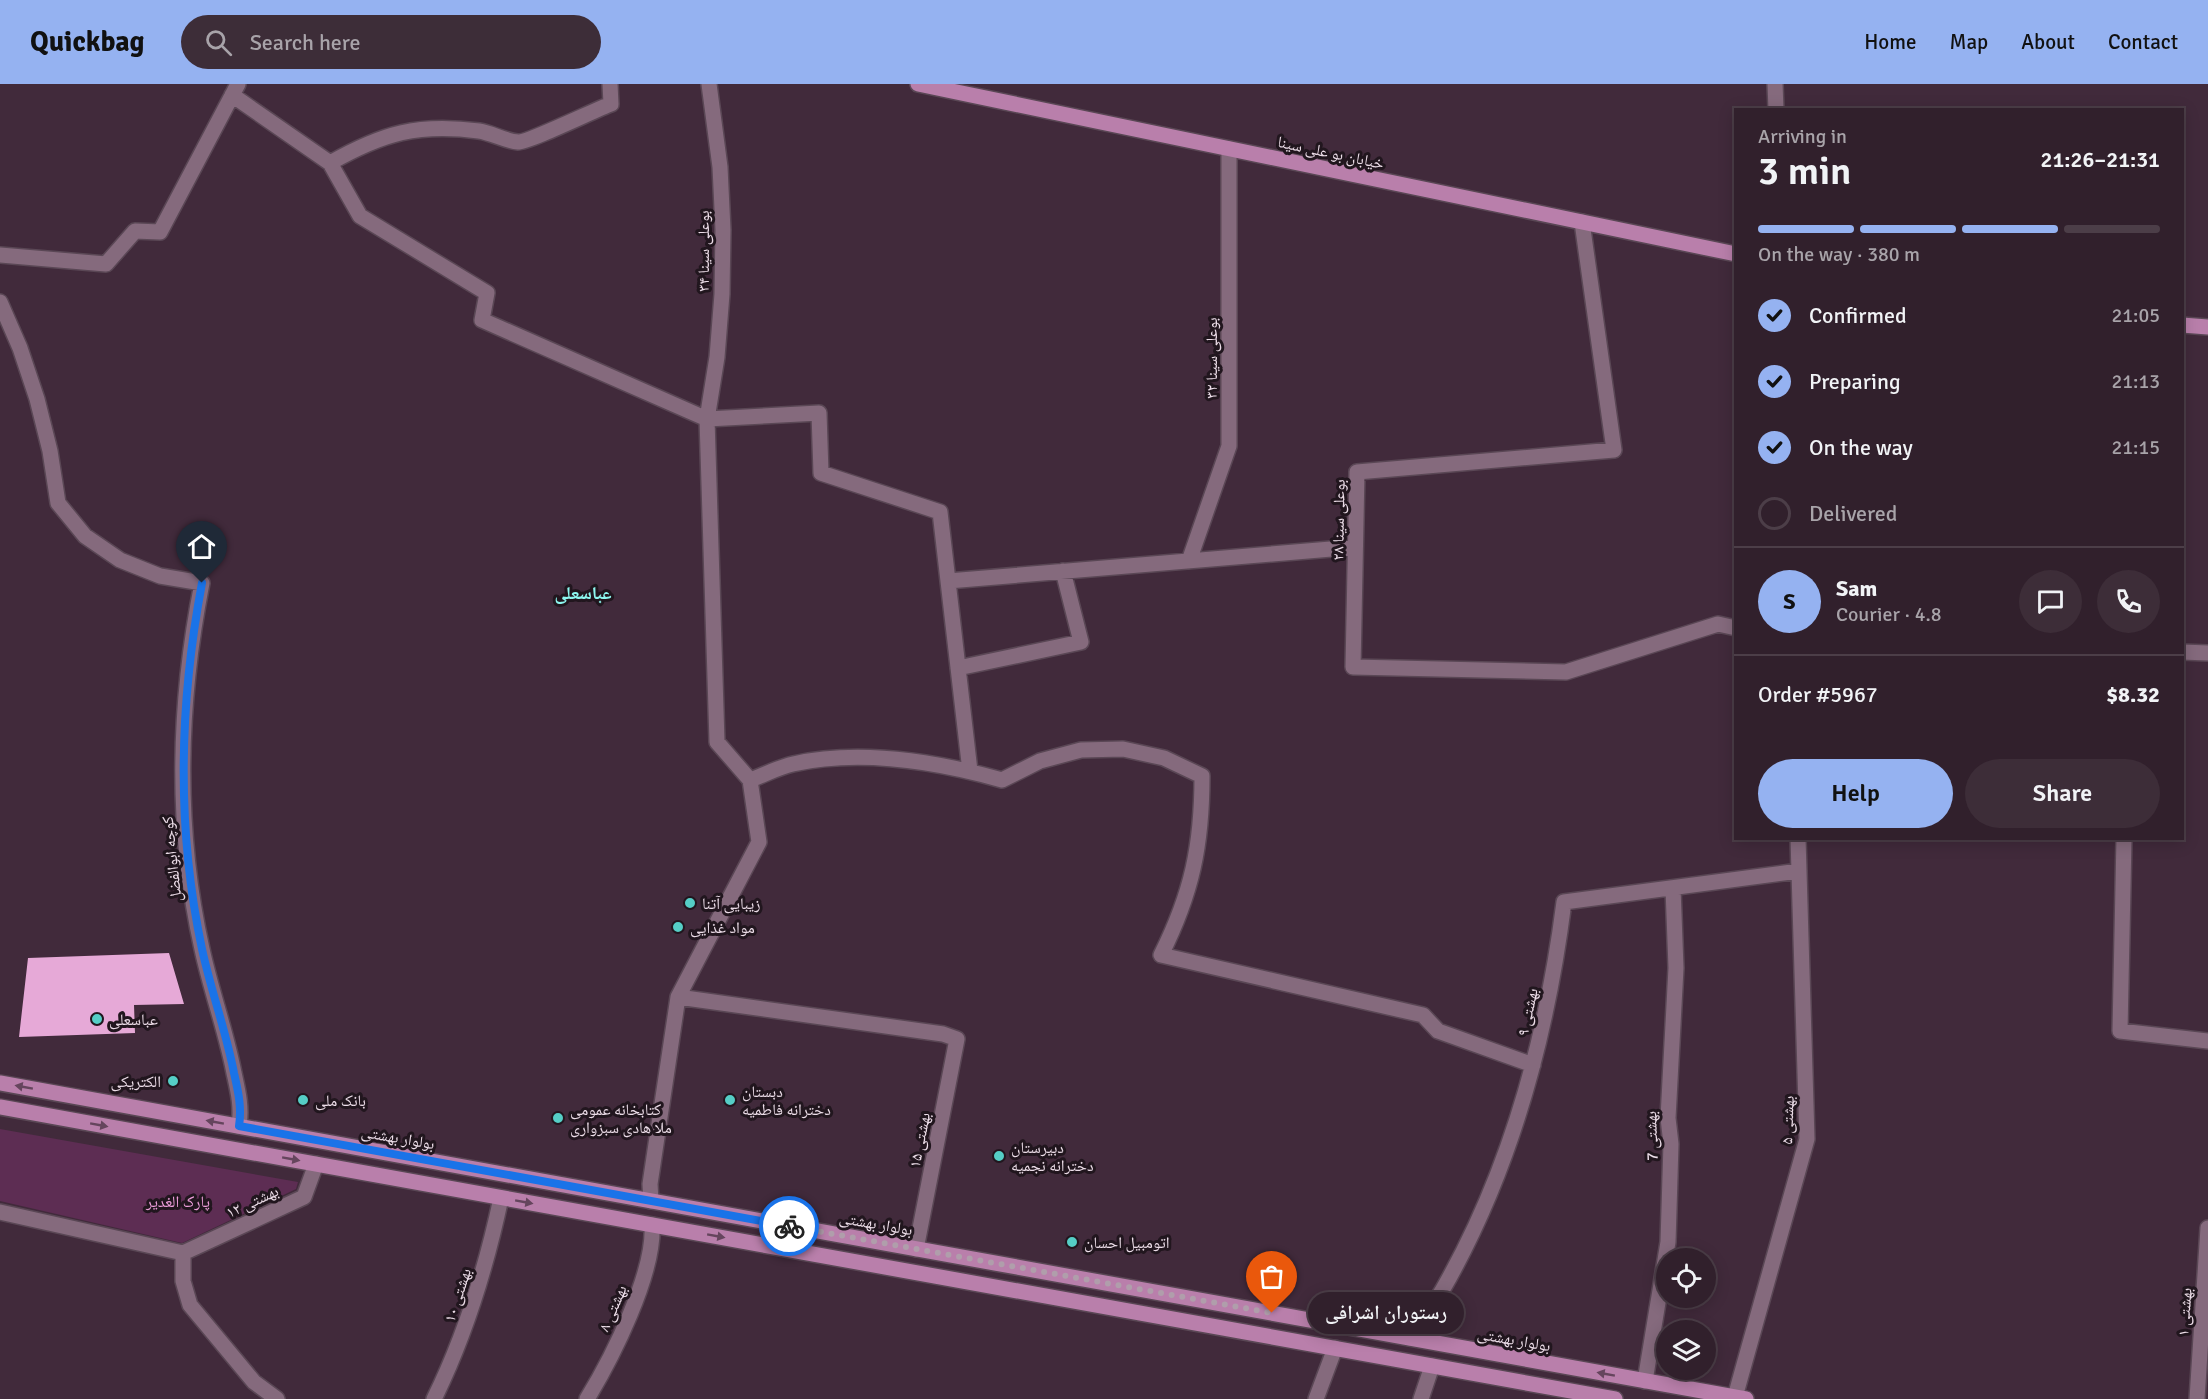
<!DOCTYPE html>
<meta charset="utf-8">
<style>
:root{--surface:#31202c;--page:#3d2d38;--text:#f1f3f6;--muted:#a8a3a9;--line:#4c3e48;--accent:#95b2f1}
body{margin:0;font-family:Signika,"Noto Naskh Arabic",sans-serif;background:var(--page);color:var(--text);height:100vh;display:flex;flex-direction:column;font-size:22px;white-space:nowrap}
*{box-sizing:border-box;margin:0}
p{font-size:20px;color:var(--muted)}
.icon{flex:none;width:33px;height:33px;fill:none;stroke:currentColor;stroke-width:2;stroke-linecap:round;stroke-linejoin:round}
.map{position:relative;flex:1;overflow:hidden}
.sheet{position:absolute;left:1734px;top:24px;width:450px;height:732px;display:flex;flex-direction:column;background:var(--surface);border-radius:0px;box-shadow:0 3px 15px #0003,0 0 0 2px var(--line)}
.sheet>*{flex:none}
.fabs{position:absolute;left:1656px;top:1164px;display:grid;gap:12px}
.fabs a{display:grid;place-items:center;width:60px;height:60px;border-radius:50%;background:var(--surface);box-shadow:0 3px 15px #0003,0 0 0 2px var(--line);font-size:30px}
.pin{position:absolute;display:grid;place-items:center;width:51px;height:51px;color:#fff;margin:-62px -26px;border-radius:50% 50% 50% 0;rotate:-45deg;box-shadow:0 0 6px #0007}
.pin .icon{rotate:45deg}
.courier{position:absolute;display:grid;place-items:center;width:60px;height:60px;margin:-30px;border:4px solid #1a73e8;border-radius:50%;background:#fff;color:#222;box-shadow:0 2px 8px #0007}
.bubble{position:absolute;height:42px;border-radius:21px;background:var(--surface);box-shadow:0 3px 15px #0003,0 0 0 2px var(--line);font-size:20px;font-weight:600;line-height:42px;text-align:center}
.head em{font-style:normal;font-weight:600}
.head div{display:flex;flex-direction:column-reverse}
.head{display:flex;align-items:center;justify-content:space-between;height:102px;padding:0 24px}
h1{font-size:39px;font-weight:600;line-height:45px}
.bar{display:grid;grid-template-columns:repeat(4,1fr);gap:9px 6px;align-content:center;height:72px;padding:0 24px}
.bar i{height:8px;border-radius:4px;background:var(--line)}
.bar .selected{background:var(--accent)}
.bar p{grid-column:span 4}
.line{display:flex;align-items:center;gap:15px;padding:0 24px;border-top:2px solid var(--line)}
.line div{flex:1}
.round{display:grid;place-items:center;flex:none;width:63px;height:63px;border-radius:32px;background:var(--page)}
ol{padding:0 24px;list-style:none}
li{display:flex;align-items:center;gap:18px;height:66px}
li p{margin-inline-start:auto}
li .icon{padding:6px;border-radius:50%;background:var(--accent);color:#111;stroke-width:4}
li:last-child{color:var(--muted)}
li i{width:33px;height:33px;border:3px solid var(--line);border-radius:50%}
.action{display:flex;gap:12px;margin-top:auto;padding:12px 24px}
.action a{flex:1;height:69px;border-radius:36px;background:var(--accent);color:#111;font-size:24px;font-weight:600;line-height:69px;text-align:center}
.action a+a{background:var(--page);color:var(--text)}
header{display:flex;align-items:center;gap:36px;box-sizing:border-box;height:84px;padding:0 30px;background:var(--accent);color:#111}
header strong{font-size:28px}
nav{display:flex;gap:33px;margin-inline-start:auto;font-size:21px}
.search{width:420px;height:54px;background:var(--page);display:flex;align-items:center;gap:15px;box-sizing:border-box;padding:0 21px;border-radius:33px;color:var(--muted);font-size:22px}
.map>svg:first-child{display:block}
.green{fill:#5d2d53}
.building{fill:#e6a9d7}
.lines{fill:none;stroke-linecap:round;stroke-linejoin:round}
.minor-casing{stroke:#5a4755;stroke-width:18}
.major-casing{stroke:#5a4755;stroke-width:18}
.minor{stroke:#856a7d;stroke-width:15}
.major{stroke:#b97fab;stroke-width:15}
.oneway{fill:#65455d}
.done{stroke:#b09eab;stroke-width:6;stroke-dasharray:0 10.8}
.route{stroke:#1a73e8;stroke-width:8}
.poi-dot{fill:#55cec6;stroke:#21161e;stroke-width:2}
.labels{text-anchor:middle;stroke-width:6;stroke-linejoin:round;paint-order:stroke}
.street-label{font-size:16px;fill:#ecdde8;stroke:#21161e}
.poi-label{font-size:16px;fill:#ecdde8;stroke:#21161e;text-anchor:start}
.park-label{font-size:16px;fill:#ef9fdc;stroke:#21161e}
.neighbourhood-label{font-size:18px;font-weight:bold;fill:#8df8f0;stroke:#21161e}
</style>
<header>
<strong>Quickbag</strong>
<div class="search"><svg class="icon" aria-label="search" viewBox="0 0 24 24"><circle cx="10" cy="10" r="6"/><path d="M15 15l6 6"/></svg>Search here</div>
<nav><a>Home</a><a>Map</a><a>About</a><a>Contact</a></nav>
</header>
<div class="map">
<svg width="2208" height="1315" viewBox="0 0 2208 1315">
<rect width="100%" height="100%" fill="#412a3b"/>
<path class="green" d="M 0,1045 L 298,1098 L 296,1105 L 182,1159 L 0,1117 Z"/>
<path class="building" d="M 169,869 L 184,920 L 134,921 L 135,949 L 19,953 L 28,874 Z"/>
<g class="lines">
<defs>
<path id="minor" d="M 709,0 L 720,83 L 723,146 L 722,210 L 717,273 L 707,335 L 717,658 L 750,696
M 1775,0 L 1776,26
M 232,11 L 330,79 L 360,132 L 487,209 L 482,236 L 707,335 L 819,329 L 821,389 L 940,428 L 970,687
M 330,79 C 383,49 418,39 479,47 C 492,49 505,57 518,58 C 527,59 597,25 611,20 L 610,0
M 1582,138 L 1614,366 L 1357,388 L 1353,583 L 1566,588 L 1718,540 L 1736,544
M 0,171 L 106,180 L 135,147 L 160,148 L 238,0
M 0,218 L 20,264 L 37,315 L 50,367 L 58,419 L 85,452 L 120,476 L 160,492 L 202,499 C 178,620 175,744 202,865 C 211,907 226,947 234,989 C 238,1007 242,1023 239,1042
M 1189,477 L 1229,362 L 1229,65
M 948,497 L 1355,463
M 2182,568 L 2208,569
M 958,584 L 1081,558 L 1063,487
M 750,696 C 764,691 779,683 793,680 C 860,665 938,678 1002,696 L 1040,677 L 1081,666 L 1123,665 L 1164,674 L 1202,692 C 1202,761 1192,809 1161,871 L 1423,931 L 1438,947 L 1533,981
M 2124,754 L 2120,947 L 2208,957
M 678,913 L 943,950 L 957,955 L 916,1165
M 651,1117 L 650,1100 L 678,913 L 759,758 L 750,696
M 0,1128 L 183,1169
M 183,1169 L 183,1197 L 190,1221 L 254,1298 L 277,1315
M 183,1169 L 304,1113 L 316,1080
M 1410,1254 C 1421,1238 1433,1222 1443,1205 C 1510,1088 1547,951 1564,818 L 1799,787
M 1645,1297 L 1668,1158 L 1671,1060 L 1668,1034 L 1676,884 L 1673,804
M 1735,1313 L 1807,1055 L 1798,754
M 434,1315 C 466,1250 486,1184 501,1114
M 587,1315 C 612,1274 655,1189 652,1141
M 1316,1315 L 1335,1264
M 1421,1315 L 1432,1282
M 2197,1315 L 2208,1144"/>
<path id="major" d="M 918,0 L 1736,170
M 2182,241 L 2208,243
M 0,999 L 1746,1315
M 0,1023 L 1615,1315"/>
</defs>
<use href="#minor" class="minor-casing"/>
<use href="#major" class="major-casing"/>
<use href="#minor" class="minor"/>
<use href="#major" class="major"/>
</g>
<defs><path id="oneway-solid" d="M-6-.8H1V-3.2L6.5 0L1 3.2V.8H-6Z" transform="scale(1.5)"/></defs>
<g class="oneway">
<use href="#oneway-solid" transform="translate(24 1003) rotate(-170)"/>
<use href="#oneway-solid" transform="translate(215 1038) rotate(-170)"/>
<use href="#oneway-solid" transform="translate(99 1041) rotate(10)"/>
<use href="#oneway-solid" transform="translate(291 1075) rotate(10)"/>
<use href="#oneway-solid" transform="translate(524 1118) rotate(10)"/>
<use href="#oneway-solid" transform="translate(716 1152) rotate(10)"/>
<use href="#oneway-solid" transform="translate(1606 1290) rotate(-170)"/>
</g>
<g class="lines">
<path class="done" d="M 789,1142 L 1272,1229"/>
<path class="route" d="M 202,499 C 179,621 176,743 202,865 C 211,907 226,947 234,989 C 238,1007 242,1023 239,1042 L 789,1142"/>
</g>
<g class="poi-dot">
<circle cx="690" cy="819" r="6"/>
<circle cx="678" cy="843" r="6"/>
<circle cx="97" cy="935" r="6"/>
<circle cx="173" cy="997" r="6"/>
<circle cx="303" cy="1016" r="6"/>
<circle cx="730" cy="1016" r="6"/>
<circle cx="558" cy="1034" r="6"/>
<circle cx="999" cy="1072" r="6"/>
<circle cx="1072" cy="1158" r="6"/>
</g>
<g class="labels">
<g class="street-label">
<text transform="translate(1331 68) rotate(12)" y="6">خیابان بو علی سینا</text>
<text transform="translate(703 167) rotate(-90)" y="6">بوعلی سینا ۳۴</text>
<text transform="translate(1211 274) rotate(-90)" y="6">بوعلی سینا ۳۲</text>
<text transform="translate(1338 436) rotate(-89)" y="6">بوعلی سینا ۲۸</text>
<text transform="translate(171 775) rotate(-96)" y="6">کوچه ابوالفضل</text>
<text transform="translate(1527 928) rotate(-78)" y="6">بهشتی ۹</text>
<text transform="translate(1787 1036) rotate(-88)" y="6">بهشتی ۵</text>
<text transform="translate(1651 1052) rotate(-92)" y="6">بهشتی 7</text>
<text transform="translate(398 1053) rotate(10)" y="6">بولوار بهشتی</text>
<text transform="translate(919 1056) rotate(-79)" y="6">بهشتی ۱۵</text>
<text transform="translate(252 1117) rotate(-25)" y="6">بهشتی ۱۲</text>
<text transform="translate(876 1139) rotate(10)" y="6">بولوار بهشتی</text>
<text transform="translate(457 1211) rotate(-72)" y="6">بهشتی ۱۰</text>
<text transform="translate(612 1224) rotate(-67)" y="6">بهشتی ۸</text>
<text transform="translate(2184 1228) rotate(-86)" y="6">بهشتی ۱</text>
<text transform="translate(1514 1255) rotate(10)" y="6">بولوار بهشتی</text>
</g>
<g class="poi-label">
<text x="702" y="825">زیبایی آتنا</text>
<text x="690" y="849">مواد غذایی</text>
<text x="109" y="941">عباسعلی</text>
<text x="161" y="1003" text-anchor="end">الکتریکی</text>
<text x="742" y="1013">دبستان<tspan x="742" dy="18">دخترانه فاطمیه</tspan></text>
<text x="315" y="1022">بانک ملی</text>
<text x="570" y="1031">کتابخانه عمومی<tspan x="570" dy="18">ملا هادی سبزواری</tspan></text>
<text x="1011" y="1069">دبیرستان<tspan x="1011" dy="18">دخترانه نجمیه</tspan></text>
<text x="1084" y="1164">اتومبیل احسان</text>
</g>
<g class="park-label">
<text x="178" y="1123">پارک الغدیر</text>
</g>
<g class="neighbourhood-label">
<text x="583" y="515">عباسعلی</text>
</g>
</g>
</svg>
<div class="fabs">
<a><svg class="icon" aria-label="locate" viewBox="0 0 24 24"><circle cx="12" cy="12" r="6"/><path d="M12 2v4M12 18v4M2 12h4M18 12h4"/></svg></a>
<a><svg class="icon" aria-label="layers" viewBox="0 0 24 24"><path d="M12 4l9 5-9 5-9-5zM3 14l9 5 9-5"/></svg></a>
</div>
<div class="pin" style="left:1272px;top:1229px;background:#ea580c"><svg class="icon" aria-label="bag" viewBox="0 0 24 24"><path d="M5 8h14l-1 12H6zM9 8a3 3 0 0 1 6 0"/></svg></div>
<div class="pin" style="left:202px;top:499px;background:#1f2937"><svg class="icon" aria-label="home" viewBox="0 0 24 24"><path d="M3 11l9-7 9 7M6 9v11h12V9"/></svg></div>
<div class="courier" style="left:789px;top:1142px"><svg class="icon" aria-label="bike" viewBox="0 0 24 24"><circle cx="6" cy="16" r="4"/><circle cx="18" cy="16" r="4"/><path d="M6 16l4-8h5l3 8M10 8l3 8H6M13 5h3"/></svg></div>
<div class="bubble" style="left:1308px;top:1208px;width:156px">رستوران اشرافی</div>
<section class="sheet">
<div class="head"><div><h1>3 min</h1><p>Arriving in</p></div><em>21:26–21:31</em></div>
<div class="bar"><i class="selected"></i><i class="selected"></i><i class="selected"></i><i></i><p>On the way · 380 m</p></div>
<ol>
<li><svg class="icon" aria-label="check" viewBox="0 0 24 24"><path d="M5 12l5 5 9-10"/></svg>Confirmed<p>21:05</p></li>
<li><svg class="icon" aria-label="check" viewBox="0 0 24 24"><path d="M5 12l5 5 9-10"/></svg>Preparing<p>21:13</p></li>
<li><svg class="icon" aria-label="check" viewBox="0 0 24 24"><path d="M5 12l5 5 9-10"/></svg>On the way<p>21:15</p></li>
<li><i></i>Delivered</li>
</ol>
<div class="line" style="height:108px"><b class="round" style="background:var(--accent);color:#111">S</b><div><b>Sam</b><p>Courier · 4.8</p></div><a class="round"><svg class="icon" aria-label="chat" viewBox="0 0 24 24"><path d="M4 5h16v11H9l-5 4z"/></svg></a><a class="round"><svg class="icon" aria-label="phone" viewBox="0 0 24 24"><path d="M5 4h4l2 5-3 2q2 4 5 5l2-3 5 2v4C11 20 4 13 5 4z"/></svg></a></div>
<div class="line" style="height:78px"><div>Order #5967</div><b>$8.32</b></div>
<div class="action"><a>Help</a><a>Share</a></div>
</section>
</div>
